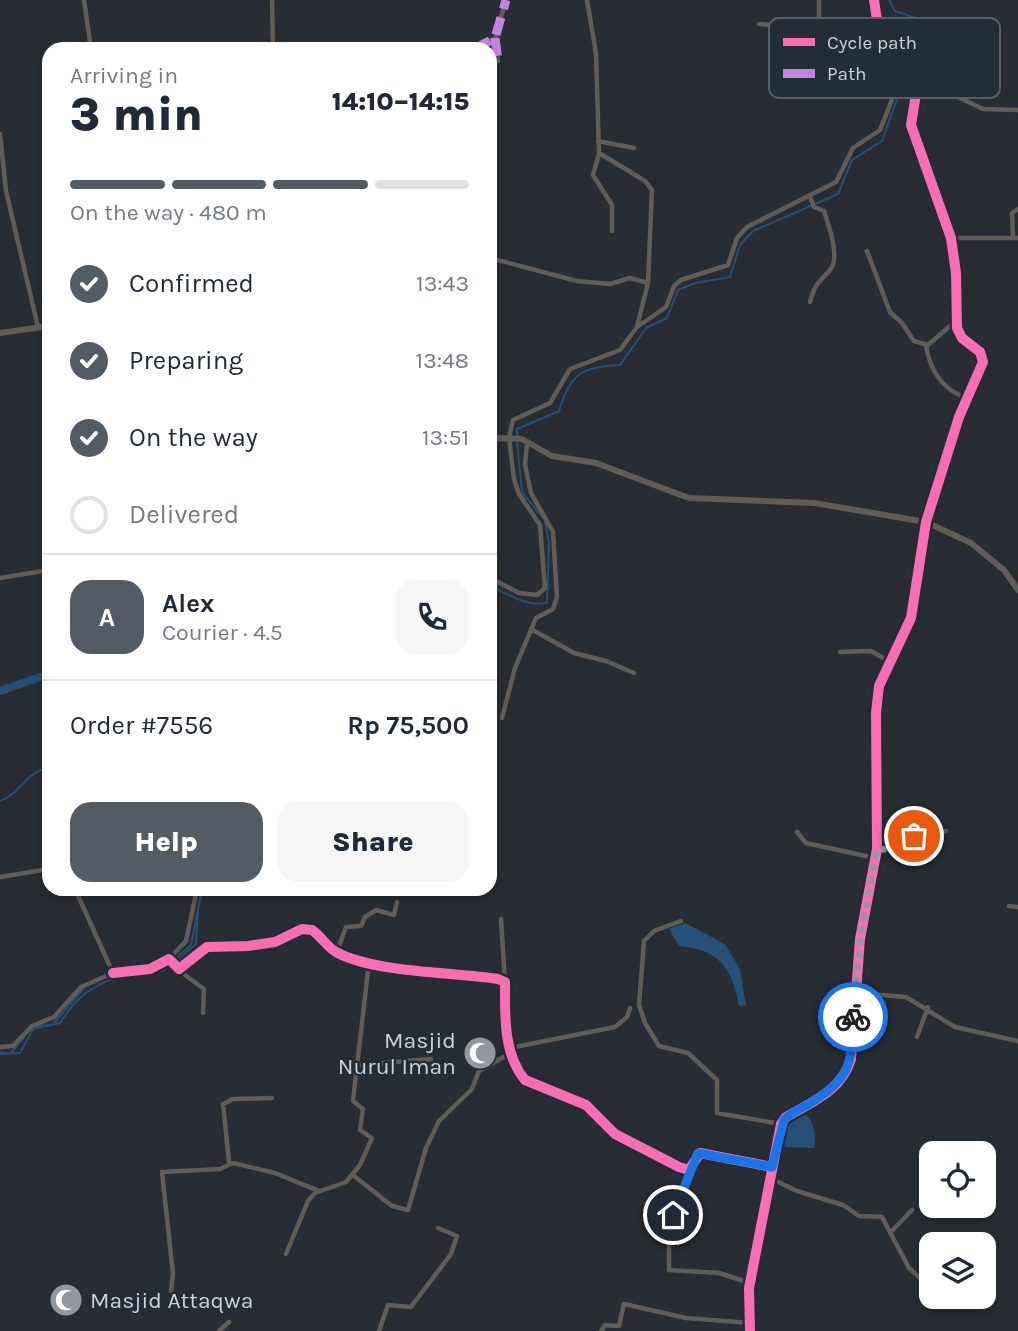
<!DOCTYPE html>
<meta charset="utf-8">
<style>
:root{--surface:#fff;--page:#f6f6f7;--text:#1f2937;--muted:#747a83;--line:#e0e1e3;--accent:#535b65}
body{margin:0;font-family:Karla,sans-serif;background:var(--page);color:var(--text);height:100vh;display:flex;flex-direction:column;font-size:26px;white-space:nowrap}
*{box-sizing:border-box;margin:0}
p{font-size:23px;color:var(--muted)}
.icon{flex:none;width:38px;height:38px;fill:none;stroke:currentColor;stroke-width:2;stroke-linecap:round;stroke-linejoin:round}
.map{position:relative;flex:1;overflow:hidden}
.sheet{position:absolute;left:42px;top:42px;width:455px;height:854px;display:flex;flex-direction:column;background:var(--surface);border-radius:21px;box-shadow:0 4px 10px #0003}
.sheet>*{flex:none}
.fabs{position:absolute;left:919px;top:1141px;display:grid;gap:14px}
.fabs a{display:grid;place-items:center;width:77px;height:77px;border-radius:14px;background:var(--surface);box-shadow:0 4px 10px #0003;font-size:35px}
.pin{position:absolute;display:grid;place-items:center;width:60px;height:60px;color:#fff;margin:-30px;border:4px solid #fff;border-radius:50%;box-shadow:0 2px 7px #0007}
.courier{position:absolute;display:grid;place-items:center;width:70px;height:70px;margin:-35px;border:5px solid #1a73e8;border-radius:50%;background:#fff;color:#222;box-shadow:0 2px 9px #0007}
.overview em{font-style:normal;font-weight:800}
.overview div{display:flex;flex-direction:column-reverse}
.overview{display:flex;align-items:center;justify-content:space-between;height:119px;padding:0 28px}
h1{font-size:46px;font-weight:800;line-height:52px}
.bar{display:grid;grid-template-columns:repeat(4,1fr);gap:10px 7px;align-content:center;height:84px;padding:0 28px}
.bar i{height:9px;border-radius:5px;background:var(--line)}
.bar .active{background:var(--accent)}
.bar p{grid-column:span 4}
.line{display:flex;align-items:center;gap:18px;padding:0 28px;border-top:2px solid var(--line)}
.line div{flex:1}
.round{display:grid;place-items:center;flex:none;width:74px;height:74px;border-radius:21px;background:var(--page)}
ol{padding:0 28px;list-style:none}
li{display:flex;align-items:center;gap:21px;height:77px}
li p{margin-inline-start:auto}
li .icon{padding:7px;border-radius:50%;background:var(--accent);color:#fff;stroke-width:4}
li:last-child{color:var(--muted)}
li i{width:38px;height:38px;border:4px solid var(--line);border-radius:50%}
.cta{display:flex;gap:14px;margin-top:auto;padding:14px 28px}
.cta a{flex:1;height:80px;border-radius:21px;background:var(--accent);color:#fff;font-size:28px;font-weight:800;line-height:80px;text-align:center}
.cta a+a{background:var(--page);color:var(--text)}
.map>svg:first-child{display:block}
.water{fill:#255078}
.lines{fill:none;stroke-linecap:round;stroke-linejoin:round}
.stream{stroke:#255078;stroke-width:2}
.river{stroke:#255078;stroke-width:8}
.minor{stroke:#625c57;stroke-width:4.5}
.tertiary{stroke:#625c57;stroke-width:6}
.quiet{stroke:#c483df;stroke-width:9;stroke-dasharray:18 9;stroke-linecap:butt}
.cycleway-casing{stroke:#232d36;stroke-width:15}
.cycleway{stroke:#f96db3;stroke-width:10}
.done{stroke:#92989e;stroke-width:7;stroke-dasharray:0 12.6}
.route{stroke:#1a73e8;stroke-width:9}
.labels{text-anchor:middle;stroke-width:5;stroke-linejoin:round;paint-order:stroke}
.poi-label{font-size:23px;fill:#ccd2d8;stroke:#232d36;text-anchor:end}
.key{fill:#232d36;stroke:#565f67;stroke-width:2}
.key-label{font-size:19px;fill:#ccd2d8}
</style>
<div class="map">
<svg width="1018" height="1331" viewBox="0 0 1018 1331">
<rect width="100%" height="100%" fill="#272d32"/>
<path class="water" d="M 685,923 L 725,944 L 740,969 L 746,1005 L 739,1006 C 732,968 719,949 679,946 L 669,929 Z
M 791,1109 C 811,1109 818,1131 814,1148 L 781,1147 L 773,1143 L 781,1117 Z"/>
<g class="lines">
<path class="stream" d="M 889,0 L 895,11 L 922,20 L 929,27 L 929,81 L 918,90
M 517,436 L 517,429 L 559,411 C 570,373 582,367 620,365 L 646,328 L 667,318 L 678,290 L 695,283 L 730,277 L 740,245 L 753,231 L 838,194 L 852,160 L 882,141 L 898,96 L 912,90
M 517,442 L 522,492 L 542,517
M 490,586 C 509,594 525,607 547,603 L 549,543 L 545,522
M 0,801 C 23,792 23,774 49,767
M 174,960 L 191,945 L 202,889
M 176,962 L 196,944 L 198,909 L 203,889
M 150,971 L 160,970 L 170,963
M 54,1023 L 84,988
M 37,1026 L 49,1025
M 0,1052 L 10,1054 L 25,1036
M 0,1054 L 20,1053 L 33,1029 L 60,1023 C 78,994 100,978 135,975 C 149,973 160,974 172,966"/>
<path class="river" d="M 0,691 L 49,674"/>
<path class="minor" d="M 84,0 L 91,49
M 272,0 L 273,49
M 759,24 L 810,28
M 495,38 L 498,61
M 805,38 L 819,19 L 819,0
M 474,49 L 495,38 L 506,0
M 917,94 L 933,85 L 983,109 L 1018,110
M 0,134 L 6,191 L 38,327
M 598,141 L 634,148
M 599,154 L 593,175 L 612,205 L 612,231
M 810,197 L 814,207 L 824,211 C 828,224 841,258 830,270 C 818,284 815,283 810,302
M 951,238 L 1018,238
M 1013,238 L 1012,213 L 1018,209
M 867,251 L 890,312 L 902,323 L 914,341 L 928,345 L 957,320
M 490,258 L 577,281 L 610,284 L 630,278 L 648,283 L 652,190 L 645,181 L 599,153 L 596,53 L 587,0
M 637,327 L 648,283
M 926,346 C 930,371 942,389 966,398
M 0,578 L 49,570
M 490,578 L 519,593 L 537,595 L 545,588 L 540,525 L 519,494 L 514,479 L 509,437 L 513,420 L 550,403 L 570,369 L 620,350 L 637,327 L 666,307 L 674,286 L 681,280 L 728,265 L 737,238 L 747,227 L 836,182 L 853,148 L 880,130 L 897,87 L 915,80
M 531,629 L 574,653 L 606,661 L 634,673
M 840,652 L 871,651 L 890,662
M 502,718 L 515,668 L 536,618 L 553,609 L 557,597 L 553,532 L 531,493 L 525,465 L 527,444
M 797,832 L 806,843 L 875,858
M 877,849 L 903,850 L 910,837 L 946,831
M 0,877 L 49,869
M 1009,906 L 1018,907
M 501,919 L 505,982
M 681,921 L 654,931 L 644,941 L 639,1005 L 645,1023 L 659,1046 L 688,1053 L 717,1080 L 717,1113 L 781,1124
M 337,952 L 346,927 L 361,926 L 365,917 L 376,910 L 394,915 L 397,902
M 169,959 L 186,941 L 197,889
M 181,968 L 185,975 L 204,989 L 203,1013
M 113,973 L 150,969 L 169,959 L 179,969 L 207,947 L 248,946 L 275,942 L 302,929 L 312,930 C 321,936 326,946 336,952 C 374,973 454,972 498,979 L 505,982 C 505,1014 503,1054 525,1080 L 586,1105 L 615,1134 L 679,1167 L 689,1170 L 700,1153 L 772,1167
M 856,993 L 906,997 L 955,1027 L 1018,1041
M 917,1037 L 928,1007
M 0,1047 L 13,1046 L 32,1026 L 54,1017 L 81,987 L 113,973 L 75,889
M 510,1048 L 615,1027 L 627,1017 L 630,1008
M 359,1065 L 431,1059
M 272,1098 L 233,1099 L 223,1104 L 229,1162 L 275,1173 L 319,1191
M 689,1170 L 678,1205 L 669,1222 L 669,1270 L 719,1273 L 750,1283
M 353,1175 L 392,1206 L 408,1210 L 426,1148 L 439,1121 L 472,1089 L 479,1071 L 512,1052
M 770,1178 L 797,1191 L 843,1205 L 859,1216 L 882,1217 L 909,1268 L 931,1288
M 890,1233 L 912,1210
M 286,1254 L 308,1201 L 315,1193 L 346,1182 L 360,1165 L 372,1138 L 360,1130 L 363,1109 L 353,1101 L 369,962
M 171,1291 L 173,1274 L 162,1172 L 220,1169 L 231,1164
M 953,1297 L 971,1304
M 219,1331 L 229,1322
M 379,1331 L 388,1305 L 411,1307 L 451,1254 L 457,1236 L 438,1228
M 601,1331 L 605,1325 L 619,1326 L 624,1304 L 686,1318 L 750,1323"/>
<path class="tertiary" d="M 0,333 L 49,326
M 490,438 L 522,439 L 552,456 L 596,463 L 689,498 L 814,503 L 926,522 L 971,543 L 1004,570 L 1018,590
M 750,1331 L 749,1288 L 781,1124 L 786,1117 C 812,1102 842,1090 851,1059 L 860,939 L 877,849 L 876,713 L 879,686 L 911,618 L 926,522 L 959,417 L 983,362 L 980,352 L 962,338 L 957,328 L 956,273 L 951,238 L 911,125 L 916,94 L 915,71 L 910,63 L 881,46 L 874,0"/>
<path class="quiet" d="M 495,38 L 498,61
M 474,49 L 495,38 L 506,0"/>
<defs>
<path id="cycleway" d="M 113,973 L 150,969 L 169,959 L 179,969 L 207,947 L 248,946 L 275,942 L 302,929 L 312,930 C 321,936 326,946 336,952 C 374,973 454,972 498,979 L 505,982 C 505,1014 503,1054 525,1080 L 586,1105 L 615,1134 L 679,1167 L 689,1170 L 700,1153 L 772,1167
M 750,1331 L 749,1288 L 781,1124 L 786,1117 C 812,1102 842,1090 851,1059 L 860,939 L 877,849 L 876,713 L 879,686 L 911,618 L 926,522 L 959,417 L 983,362 L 980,352 L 962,338 L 957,328 L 956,273 L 951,238 L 911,125 L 916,94 L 915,71 L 910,63 L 881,46 L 874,0"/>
</defs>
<use href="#cycleway" class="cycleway-casing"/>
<use href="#cycleway" class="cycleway"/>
</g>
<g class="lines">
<path class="done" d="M 853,1017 L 860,939 L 877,849 L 903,850 L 907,840 L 914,836"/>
<path class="route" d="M 673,1215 L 698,1153 L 772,1167 L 784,1120 C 791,1112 803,1108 812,1102 C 853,1077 851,1062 853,1017"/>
</g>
<defs>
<symbol id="mosque-disc" viewBox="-11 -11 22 22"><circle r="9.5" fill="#92989e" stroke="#232d36"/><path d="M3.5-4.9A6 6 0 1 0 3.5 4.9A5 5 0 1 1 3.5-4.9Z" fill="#fff"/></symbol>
</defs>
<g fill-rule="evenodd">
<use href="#mosque-disc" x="461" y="1034" width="38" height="38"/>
<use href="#mosque-disc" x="47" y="1281" width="38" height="38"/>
</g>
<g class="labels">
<g class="poi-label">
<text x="456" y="1048">Masjid<tspan x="456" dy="26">Nurul Iman</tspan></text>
<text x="90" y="1308" text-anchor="start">Masjid Attaqwa</text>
</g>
</g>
<rect x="769" y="18" width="231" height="80" rx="10" class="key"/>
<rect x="783" y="38" width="32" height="8" fill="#f96db3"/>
<rect x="783" y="69" width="32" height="9" fill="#c483df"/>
<g class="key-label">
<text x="827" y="49">Cycle path</text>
<text x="827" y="80">Path</text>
</g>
</svg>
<div class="fabs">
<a><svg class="icon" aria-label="locate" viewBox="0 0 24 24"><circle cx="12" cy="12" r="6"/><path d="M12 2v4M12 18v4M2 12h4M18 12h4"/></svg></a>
<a><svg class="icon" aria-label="layers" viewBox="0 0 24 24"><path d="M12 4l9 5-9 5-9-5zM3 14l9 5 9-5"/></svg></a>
</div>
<div class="pin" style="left:914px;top:836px;background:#ea580c"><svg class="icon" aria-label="bag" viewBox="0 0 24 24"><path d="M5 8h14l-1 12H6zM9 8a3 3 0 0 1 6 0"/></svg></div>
<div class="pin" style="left:673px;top:1215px;background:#1f2937"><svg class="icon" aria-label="home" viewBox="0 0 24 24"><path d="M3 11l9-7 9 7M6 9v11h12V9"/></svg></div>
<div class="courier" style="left:853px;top:1017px"><svg class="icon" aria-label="bike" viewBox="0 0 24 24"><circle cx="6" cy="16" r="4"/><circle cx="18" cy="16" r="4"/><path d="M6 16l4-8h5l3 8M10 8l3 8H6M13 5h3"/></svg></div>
<section class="sheet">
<div class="overview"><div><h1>3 min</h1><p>Arriving in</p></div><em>14:10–14:15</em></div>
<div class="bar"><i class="active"></i><i class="active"></i><i class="active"></i><i></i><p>On the way · 480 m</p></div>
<ol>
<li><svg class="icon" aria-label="check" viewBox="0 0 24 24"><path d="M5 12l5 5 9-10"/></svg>Confirmed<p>13:43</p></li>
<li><svg class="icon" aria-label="check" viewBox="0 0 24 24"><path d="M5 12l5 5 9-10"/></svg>Preparing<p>13:48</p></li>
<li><svg class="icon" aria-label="check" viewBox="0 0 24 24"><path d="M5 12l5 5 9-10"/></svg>On the way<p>13:51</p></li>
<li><i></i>Delivered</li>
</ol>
<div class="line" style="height:126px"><b class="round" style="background:var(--accent);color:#fff">A</b><div><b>Alex</b><p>Courier · 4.5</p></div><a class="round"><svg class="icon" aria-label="phone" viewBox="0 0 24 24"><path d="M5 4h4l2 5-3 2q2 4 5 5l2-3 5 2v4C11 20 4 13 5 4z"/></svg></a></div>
<div class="line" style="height:91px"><div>Order #7556</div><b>Rp 75,500</b></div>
<div class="cta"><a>Help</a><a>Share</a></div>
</section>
</div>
